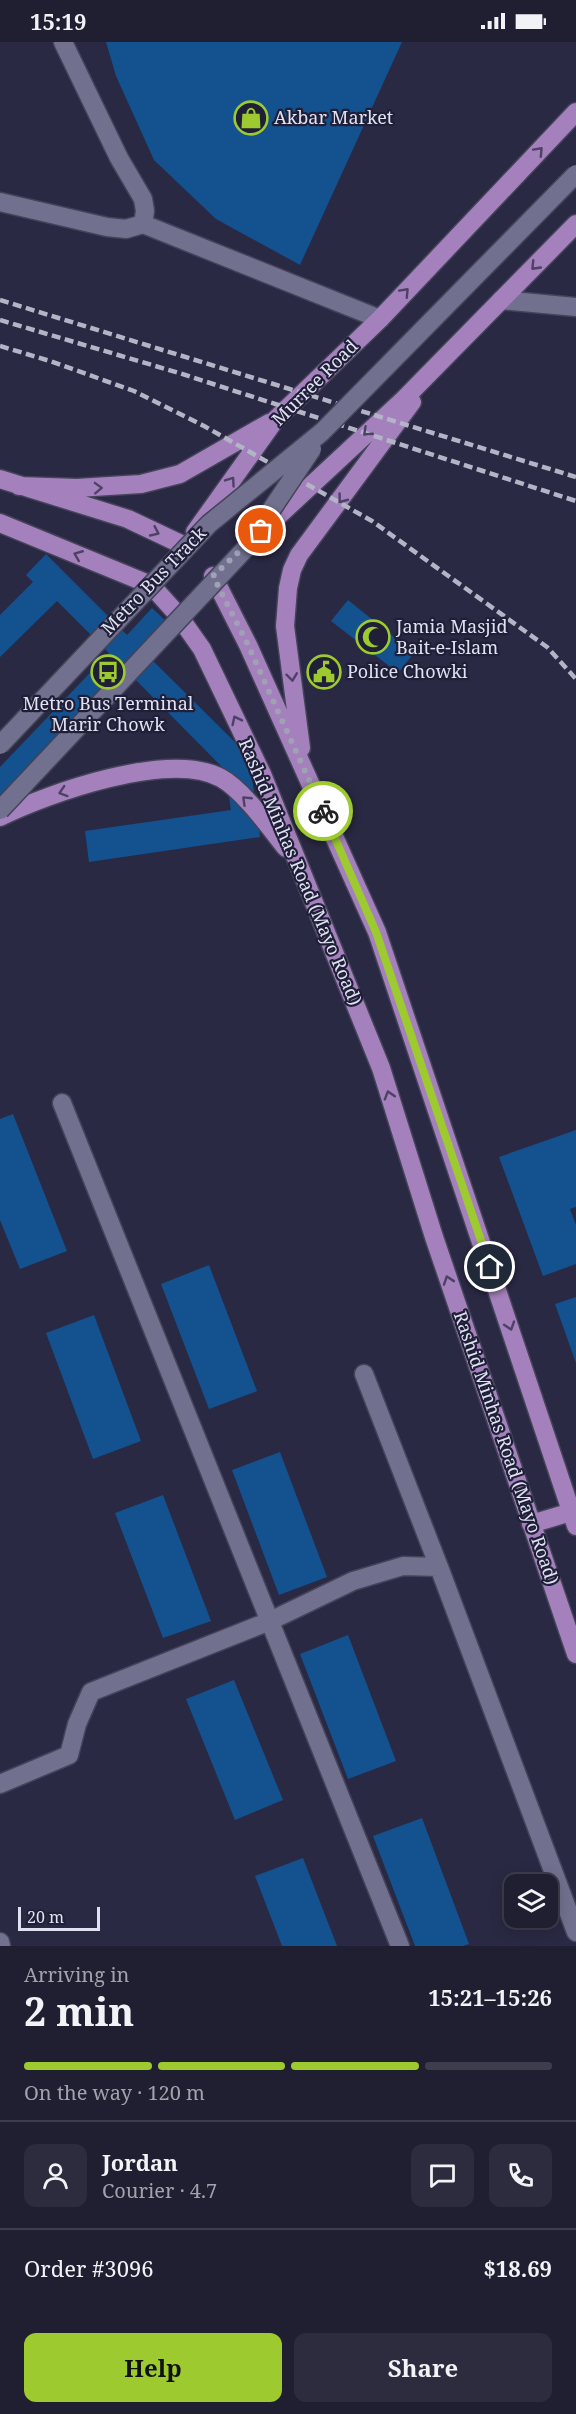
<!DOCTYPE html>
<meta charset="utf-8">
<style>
:root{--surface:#201f32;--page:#2d2c3e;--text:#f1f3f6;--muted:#a2a2ac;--line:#3d3d4d;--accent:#9dca2f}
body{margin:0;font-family:"Noto Serif",serif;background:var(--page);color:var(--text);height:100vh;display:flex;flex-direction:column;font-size:22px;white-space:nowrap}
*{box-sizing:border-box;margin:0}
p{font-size:20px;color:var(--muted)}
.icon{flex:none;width:33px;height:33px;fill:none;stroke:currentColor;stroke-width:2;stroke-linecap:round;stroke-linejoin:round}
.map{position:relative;height:1904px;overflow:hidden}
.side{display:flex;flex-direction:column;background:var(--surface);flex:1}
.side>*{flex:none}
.tools{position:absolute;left:504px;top:1832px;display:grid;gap:12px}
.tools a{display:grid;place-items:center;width:54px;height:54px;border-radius:12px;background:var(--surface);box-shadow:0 3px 15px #0003,0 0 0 2px var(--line);font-size:30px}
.scale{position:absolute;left:18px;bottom:15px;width:82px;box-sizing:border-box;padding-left:6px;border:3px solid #e0e1f2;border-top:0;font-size:16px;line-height:21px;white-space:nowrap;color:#e0e1f2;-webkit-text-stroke:4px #201f38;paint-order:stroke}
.pin{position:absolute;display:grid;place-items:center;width:51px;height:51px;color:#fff;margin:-26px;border:3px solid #fff;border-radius:50%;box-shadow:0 2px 6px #0007}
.courier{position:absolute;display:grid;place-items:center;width:60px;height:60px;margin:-30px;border:4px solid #9dca2f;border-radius:50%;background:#fff;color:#222;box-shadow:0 2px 8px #0007}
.head em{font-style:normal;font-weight:700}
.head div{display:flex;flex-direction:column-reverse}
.head{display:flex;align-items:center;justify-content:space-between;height:102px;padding:0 24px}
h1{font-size:39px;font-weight:700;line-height:45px}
.bar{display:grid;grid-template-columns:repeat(4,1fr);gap:9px 6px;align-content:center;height:72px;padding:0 24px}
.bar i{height:8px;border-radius:4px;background:var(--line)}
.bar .active{background:var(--accent)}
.bar p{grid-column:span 4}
.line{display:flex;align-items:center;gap:15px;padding:0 24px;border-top:2px solid var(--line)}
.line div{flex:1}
.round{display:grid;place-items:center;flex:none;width:63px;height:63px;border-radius:12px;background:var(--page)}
.primary-button{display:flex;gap:12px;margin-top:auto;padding:12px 24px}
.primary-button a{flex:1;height:69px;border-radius:12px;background:var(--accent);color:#111;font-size:24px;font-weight:700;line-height:69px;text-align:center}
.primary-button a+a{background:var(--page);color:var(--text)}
.status{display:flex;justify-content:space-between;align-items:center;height:42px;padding:0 30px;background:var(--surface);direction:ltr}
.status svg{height:16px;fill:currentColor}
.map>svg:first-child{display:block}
.building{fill:#14518f}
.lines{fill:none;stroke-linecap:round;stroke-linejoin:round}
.minor-casing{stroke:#444359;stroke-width:21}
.major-casing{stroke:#444359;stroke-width:21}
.minor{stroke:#71718f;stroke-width:18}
.major{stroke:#a481bc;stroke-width:18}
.rail{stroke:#b4b4c7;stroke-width:4.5;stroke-dasharray:9 4.5;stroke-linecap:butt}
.minor-bridge-casing{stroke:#444359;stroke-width:21;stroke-linecap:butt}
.minor-bridge{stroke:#71718f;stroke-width:18}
.oneway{stroke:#4e4166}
.done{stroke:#a0a1b5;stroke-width:6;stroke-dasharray:0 10.8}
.route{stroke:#9dca2f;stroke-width:8}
.labels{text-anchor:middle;stroke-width:4.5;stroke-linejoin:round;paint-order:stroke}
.poi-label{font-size:18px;fill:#e0e1f2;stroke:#201f38;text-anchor:start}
.street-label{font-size:18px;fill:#e0e1f2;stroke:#201f38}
</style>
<div class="status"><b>15:19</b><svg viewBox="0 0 49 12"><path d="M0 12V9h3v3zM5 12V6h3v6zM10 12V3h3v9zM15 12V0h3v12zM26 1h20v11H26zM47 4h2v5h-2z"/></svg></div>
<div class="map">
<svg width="576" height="1904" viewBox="0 0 576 1904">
<rect width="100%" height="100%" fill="#2a2943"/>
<path class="building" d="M 106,0 L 402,0 L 300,223 L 216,177 L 154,118 L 116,34 Z
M 46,512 L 127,593 L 152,566 L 166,579 L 140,606 L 249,714 L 260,795 L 89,820 L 85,789 L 231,768 L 225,728 L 123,625 L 0,755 L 0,725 L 109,611 L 57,559 L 0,615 L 0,573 L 33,540 L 26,533 Z
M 348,558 L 414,611 L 398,631 L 331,579 Z
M 13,1072 L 67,1209 L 20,1227 L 0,1178 L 0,1077 Z
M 576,1088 L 576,1165 L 570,1167 L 576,1183 L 576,1222 L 543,1234 L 499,1115 Z
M 209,1223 L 257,1349 L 209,1367 L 161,1242 Z
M 576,1255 L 576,1321 L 555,1262 Z
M 94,1273 L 141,1399 L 93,1417 L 46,1291 Z
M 280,1410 L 327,1535 L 279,1553 L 232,1428 Z
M 163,1453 L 211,1579 L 163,1596 L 115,1471 Z
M 348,1593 L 396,1719 L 348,1737 L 300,1612 Z
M 234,1638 L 283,1758 L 235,1778 L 186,1657 Z
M 422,1776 L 469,1902 L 463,1904 L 415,1904 L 373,1794 Z
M 303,1816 L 337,1904 L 282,1904 L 255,1834 Z"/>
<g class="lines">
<defs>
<path id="minor" d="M 63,0 L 119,116 L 143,157 L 145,169 L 143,182 L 380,277
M 0,160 L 107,185 L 126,187 L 143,182
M 501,258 L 576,265
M 62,1061 L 400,1904
M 364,1332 L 439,1525
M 0,1742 L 69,1713 L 77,1682 L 91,1650 L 270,1579 L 353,1539 L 403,1524 L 439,1525 L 576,1890
M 0,1900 L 1,1904"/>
<path id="major" d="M 0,437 L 128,477 L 185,504
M 19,444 L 77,446 L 141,442 L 180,432 L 269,381
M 0,481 L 151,543 L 178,573 L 202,607 L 262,732 L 381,1026 L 434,1195 L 576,1612
M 262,489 L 403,358 L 576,182
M 195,490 L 275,378 L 380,277 L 576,70
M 213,534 L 248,603 L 377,890 L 576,1484
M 301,706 L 285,584 L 288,546 L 292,528 L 299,513 L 412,360
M 0,775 C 49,751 170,708 221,736 C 243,748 270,786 286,806
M 531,1482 L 571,1470"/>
</defs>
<use href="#minor" class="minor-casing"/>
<use href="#major" class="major-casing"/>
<use href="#minor" class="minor"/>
<use href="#major" class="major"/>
<path class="rail" d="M 0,258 L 576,435
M 0,278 L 179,331 L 576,459
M 0,304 L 50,319 L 134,349 L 204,384 L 372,479 L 547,605 L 576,637"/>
<defs>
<path id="minor-bridge" d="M 0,703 L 209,482 L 322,390 L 576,132
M 0,768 L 245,507 L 312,407"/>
</defs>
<use href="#minor-bridge" class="minor-bridge-casing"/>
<use href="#minor-bridge" class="minor-bridge"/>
</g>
<defs><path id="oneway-chevron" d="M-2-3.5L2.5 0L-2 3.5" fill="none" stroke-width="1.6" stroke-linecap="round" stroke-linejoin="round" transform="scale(1.5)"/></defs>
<g class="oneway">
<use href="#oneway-chevron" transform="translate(539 109) rotate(-47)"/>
<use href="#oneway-chevron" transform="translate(535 224) rotate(134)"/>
<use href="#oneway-chevron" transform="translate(405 250) rotate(-47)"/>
<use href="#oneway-chevron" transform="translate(367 390) rotate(137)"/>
<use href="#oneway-chevron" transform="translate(231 439) rotate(-55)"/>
<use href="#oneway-chevron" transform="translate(98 446) rotate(-2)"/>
<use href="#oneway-chevron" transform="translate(342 457) rotate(127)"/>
<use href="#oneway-chevron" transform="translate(155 490) rotate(25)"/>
<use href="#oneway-chevron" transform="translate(78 513) rotate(-158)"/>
<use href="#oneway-chevron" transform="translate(292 635) rotate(83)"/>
<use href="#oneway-chevron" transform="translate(236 678) rotate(-116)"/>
<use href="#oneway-chevron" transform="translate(63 750) rotate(162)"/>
<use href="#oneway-chevron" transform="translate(246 758) rotate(-136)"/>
<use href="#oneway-chevron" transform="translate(389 1053) rotate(-107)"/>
<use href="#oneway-chevron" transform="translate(448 1238) rotate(-109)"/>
<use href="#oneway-chevron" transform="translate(510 1284) rotate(72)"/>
</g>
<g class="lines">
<path class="done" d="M 261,489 L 213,534 L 248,603 L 323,769"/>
<path class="route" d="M 323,769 L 376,890 L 490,1225"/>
</g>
<defs>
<symbol id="shop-ring" viewBox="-11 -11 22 22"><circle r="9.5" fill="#201f38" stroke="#9dca2f" stroke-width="1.5"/><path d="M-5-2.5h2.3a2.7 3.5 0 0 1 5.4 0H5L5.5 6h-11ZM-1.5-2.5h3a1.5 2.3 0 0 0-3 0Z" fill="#9dca2f"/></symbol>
<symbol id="mosque-ring" viewBox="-11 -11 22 22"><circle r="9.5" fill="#201f38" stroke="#9dca2f" stroke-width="1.5"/><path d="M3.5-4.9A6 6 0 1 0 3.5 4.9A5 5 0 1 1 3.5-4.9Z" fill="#9dca2f"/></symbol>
<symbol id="bus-ring" viewBox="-11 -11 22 22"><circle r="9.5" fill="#201f38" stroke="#9dca2f" stroke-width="1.5"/><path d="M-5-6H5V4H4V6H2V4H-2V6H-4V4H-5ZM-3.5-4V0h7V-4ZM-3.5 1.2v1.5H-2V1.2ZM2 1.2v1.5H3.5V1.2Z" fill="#9dca2f"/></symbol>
<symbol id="civic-ring" viewBox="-11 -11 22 22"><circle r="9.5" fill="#201f38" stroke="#9dca2f" stroke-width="1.5"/><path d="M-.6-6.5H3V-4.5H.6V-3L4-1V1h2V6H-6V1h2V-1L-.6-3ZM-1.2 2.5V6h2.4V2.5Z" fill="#9dca2f"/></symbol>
</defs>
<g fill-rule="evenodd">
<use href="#shop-ring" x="232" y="57" width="38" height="38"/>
<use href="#mosque-ring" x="354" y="576" width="38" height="38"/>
<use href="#bus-ring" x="89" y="611" width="38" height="38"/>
<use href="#civic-ring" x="305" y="611" width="38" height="38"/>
</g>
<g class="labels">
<g class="poi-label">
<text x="274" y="82">Akbar Market</text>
<text x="396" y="591">Jamia Masjid<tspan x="396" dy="21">Bait-e-Islam</tspan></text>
<text x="347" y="636">Police Chowki</text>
<text x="108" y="668" text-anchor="middle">Metro Bus Terminal<tspan x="108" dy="21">Marir Chowk</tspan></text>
</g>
<g class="street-label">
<text transform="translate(315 341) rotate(-45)" y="6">Murree Road</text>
<text transform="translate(154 539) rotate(-46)" y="6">Metro Bus Track</text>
<text transform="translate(300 830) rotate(67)" y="6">Rashid Minhas Road (Mayo Road)</text>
<text transform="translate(506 1406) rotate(71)" y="6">Rashid Minhas Road (Mayo Road)</text>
</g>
</g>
</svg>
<div class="tools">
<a><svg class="icon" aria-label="layers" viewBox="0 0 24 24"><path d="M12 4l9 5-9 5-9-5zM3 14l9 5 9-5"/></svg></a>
</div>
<div class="scale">20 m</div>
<div class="pin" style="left:261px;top:489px;background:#ea580c"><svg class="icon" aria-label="bag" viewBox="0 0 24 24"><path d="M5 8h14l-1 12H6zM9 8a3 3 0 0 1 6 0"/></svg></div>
<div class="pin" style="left:490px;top:1225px;background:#1f2937"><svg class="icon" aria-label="home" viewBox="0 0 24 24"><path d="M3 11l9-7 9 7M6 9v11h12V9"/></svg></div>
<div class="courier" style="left:323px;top:769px"><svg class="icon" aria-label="bike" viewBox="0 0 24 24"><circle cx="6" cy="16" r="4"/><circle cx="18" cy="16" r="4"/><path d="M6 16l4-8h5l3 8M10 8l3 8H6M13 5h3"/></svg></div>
</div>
<section class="side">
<div class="head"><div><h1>2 min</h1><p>Arriving in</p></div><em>15:21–15:26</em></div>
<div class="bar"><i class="active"></i><i class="active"></i><i class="active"></i><i></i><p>On the way · 120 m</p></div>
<div class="line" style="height:108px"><a class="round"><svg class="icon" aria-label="person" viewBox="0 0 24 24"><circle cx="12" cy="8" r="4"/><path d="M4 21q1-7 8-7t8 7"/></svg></a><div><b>Jordan</b><p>Courier · 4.7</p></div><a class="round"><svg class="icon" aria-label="chat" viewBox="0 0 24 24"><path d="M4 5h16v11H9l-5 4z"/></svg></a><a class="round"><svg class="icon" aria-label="phone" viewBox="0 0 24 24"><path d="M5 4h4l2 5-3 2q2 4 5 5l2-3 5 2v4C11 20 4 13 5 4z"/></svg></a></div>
<div class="line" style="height:78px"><div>Order #3096</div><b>$18.69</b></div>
<div class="primary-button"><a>Help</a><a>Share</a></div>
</section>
